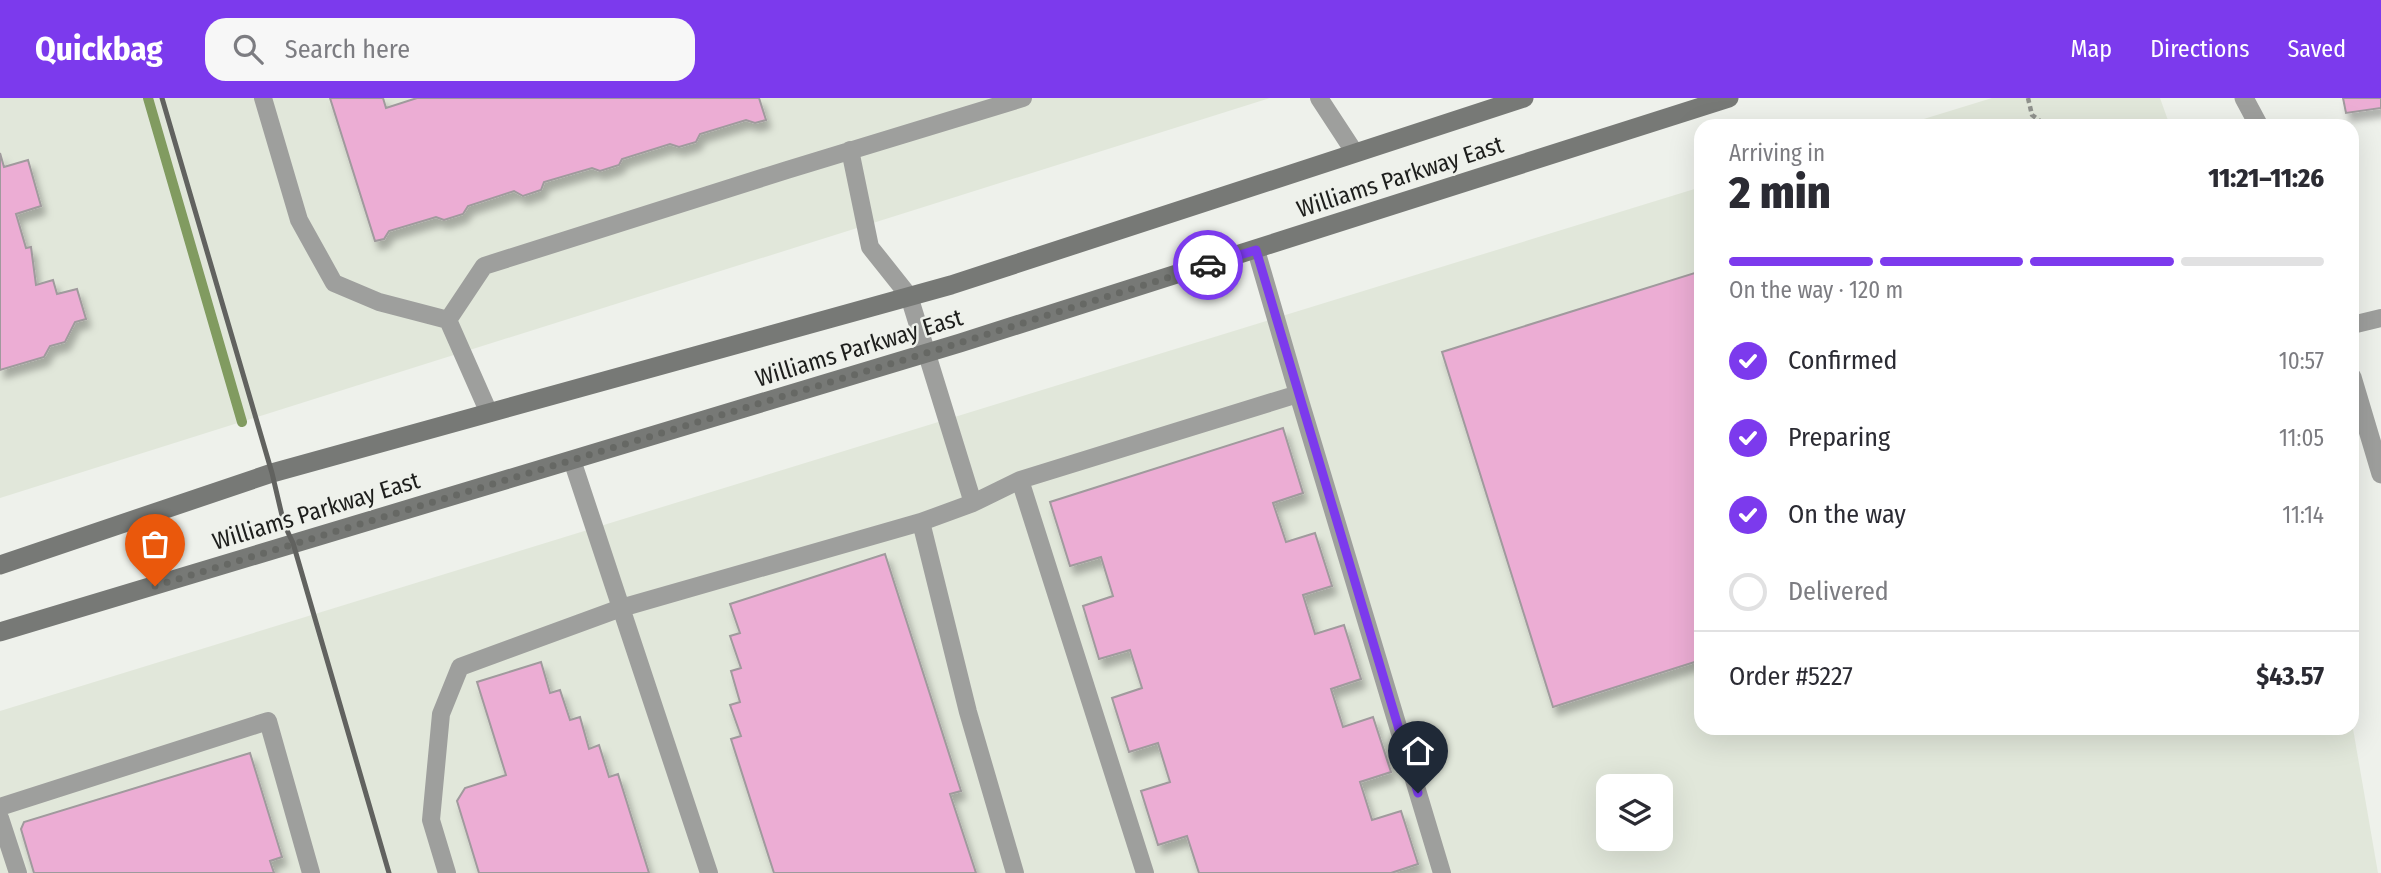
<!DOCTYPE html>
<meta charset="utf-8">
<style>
:root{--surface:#fff;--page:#f7f7f7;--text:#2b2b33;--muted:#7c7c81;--line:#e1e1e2;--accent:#7c3aed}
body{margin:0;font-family:"Fira Sans Condensed",sans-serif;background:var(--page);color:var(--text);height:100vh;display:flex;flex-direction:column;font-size:26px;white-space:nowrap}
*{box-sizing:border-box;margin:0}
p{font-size:23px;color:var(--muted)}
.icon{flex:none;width:38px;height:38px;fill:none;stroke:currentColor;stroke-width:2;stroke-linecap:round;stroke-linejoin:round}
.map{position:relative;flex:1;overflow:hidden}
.panel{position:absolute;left:1694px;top:21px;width:665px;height:616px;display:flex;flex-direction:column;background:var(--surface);border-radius:21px;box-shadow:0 7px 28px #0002}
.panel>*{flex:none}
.fabs{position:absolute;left:1596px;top:676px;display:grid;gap:14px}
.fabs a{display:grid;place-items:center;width:77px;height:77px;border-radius:14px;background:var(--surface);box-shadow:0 7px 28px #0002;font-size:35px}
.pin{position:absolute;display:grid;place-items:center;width:60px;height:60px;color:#fff;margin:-72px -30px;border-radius:50% 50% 50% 0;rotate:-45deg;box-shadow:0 0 7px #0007}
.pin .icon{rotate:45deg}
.courier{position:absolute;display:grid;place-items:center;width:70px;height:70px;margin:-35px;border:5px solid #7c3aed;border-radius:50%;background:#fff;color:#222;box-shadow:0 2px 9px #0007}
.headline em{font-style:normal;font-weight:800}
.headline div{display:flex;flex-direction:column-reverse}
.headline{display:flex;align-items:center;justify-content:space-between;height:119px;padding:0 35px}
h1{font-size:46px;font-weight:800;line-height:52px}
.bar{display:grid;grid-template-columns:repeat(4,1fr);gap:10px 7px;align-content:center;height:84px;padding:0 35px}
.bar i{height:9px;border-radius:5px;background:var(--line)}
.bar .active{background:var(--accent)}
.bar p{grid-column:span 4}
.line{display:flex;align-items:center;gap:18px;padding:0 35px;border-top:2px solid var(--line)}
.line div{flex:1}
ol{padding:0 35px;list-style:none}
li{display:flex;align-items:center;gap:21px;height:77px}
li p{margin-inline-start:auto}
li .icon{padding:7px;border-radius:50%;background:var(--accent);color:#fff;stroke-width:4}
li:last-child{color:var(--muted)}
li i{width:38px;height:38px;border:4px solid var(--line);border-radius:50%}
header{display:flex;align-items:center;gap:42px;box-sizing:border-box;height:98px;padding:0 35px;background:var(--accent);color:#fff}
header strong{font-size:33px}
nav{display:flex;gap:38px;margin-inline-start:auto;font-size:24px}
.search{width:490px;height:63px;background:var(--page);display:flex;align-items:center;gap:18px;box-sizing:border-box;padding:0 24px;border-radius:21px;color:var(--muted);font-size:26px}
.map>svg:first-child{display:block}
.built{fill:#e1e7da;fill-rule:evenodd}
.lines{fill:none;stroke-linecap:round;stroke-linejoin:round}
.stream{stroke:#819b60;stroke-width:10}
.building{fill:#ecadd4;stroke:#a09a9d;stroke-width:2;filter:url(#shadow)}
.path{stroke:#90928d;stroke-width:4.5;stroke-dasharray:5 3.5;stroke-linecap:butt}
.service{stroke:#9e9f9d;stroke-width:18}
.minor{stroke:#9e9f9d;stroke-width:19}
.secondary{stroke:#777976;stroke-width:19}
.rail{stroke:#61625f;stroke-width:5}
.done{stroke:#666864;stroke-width:7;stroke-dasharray:0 12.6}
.route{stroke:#7c3aed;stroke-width:9}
.labels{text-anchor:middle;stroke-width:5;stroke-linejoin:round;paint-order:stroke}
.street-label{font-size:24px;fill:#1d1e1c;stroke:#eef1eb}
</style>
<header>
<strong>Quickbag</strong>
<div class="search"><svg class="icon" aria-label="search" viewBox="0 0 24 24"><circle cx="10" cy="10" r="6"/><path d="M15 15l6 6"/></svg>Search here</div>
<nav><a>Map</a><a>Directions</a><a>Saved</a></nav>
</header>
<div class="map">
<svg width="2381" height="775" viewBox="0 0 2381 775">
<defs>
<filter id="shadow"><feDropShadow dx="4.5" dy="8" stdDeviation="3.5" flood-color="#0004"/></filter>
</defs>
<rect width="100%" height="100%" fill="#eef1eb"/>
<path class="built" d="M 0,0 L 1270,0 L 0,400 Z
M 1992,0 L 2160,0 L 2170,28 L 1901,28 Z
M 1701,89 L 1701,630 L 2352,630 L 2352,625 L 2378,775 L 0,775 L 0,613 ZM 1608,688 L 1661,688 L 1661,740 L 1608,740 Z"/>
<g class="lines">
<path class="stream" d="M 148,0 L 242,324"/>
</g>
<path class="building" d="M 330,0 L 383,0 L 386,10 L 417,0 L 759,0 L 766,22 L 755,25 L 746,22 L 700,36 L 696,44 L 679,49 L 670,46 L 622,61 L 619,67 L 600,73 L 592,70 L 544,84 L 541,92 L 523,98 L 514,93 L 468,108 L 463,116 L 444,122 L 436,119 L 389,133 L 384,141 L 375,143 Z
M 2343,0 L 2381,0 L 2381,10 L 2346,15 Z
M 0,55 L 4,69 L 28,62 L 41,108 L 16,116 L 26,150 L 31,149 L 36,187 L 53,182 L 57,196 L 77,191 L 86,221 L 75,224 L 65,244 L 50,248 L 44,259 L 0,272 Z
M 1701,173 L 1701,562 L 1553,609 L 1442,254 Z
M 1283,330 L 1303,395 L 1273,405 L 1286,444 L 1315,435 L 1332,488 L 1303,497 L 1315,536 L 1344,527 L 1361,581 L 1331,591 L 1343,629 L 1373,619 L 1391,674 L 1360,684 L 1372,722 L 1401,713 L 1418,766 L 1391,775 L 1199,775 L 1187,738 L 1158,747 L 1141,693 L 1170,684 L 1158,645 L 1129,654 L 1112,600 L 1142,590 L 1130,552 L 1099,561 L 1083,508 L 1113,498 L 1101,459 L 1070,468 L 1050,404 Z
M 885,456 L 961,693 L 950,696 L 976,775 L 774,775 L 731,641 L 741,638 L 730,607 L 740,604 L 731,573 L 741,570 L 730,538 L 740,535 L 730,506 Z
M 541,564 L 550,595 L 560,592 L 570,622 L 580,619 L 589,651 L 599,647 L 609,679 L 618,676 L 649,775 L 479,775 L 457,703 L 465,690 L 506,677 L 477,584 Z
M 250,655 L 282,759 L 270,763 L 274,775 L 34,775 L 21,731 L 24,724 Z"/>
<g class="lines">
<path class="path" d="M 2028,0 L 2032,17 L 2047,28"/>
<path class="service" d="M 263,0 L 299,122 L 334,185 L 379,204 L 448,222 L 489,315
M 1319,0 L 1355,55
M 850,52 L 870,149 L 909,198 L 973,405 L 921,424 L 968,614 L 1015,775
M 1256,152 L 1298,296
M 448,222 L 484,168 L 787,72 L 1023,0
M 2352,227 L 2381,220
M 572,362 L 709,775
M 1020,382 L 1145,775
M 973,405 L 1020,382 L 1298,296 L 1442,775
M 0,709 L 268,623 L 311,775
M 0,720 L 18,775
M 447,775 L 431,722 L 441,616 L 460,569 L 621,510 L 921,424"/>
<path class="minor" d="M 2244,0 L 2259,28
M 2352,279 L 2381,376"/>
<path class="secondary" d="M 0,467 L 272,375 L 951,187 L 1524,0
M 0,534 L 960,245 L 1729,0"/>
<path class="rail" d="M 162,0 L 272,375 L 284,426 L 293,445 L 389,775"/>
</g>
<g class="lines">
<path class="done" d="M 155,488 L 943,250 L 1208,167"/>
<path class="route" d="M 1208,167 L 1256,152 L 1418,695"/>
</g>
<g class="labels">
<g class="street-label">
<text transform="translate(1400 79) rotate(-18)" y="8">Williams Parkway East</text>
<text transform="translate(859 250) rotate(-17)" y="8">Williams Parkway East</text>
<text transform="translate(316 413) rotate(-17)" y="8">Williams Parkway East</text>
</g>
</g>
</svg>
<div class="fabs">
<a><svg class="icon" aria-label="layers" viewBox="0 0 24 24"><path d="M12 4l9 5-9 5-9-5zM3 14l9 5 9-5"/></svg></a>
</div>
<div class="pin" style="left:155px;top:488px;background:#ea580c"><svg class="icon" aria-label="bag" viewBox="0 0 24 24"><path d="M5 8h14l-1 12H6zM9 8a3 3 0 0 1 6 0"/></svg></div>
<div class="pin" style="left:1418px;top:695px;background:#1f2937"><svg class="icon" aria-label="home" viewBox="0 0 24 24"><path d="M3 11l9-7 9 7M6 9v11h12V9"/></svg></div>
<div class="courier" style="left:1208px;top:167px"><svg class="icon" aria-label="car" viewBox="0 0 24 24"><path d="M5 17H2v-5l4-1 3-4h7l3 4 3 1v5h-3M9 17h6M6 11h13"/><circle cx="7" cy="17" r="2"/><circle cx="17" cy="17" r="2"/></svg></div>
<section class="panel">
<div class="headline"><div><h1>2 min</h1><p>Arriving in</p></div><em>11:21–11:26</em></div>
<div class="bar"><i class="active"></i><i class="active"></i><i class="active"></i><i></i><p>On the way · 120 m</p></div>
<ol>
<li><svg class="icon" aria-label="check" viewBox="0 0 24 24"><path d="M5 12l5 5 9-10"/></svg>Confirmed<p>10:57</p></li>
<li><svg class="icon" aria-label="check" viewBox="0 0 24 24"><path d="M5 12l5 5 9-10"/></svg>Preparing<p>11:05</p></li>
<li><svg class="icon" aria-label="check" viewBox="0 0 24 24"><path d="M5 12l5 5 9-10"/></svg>On the way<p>11:14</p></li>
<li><i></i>Delivered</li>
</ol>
<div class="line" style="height:91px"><div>Order #5227</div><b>$43.57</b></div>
</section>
</div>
